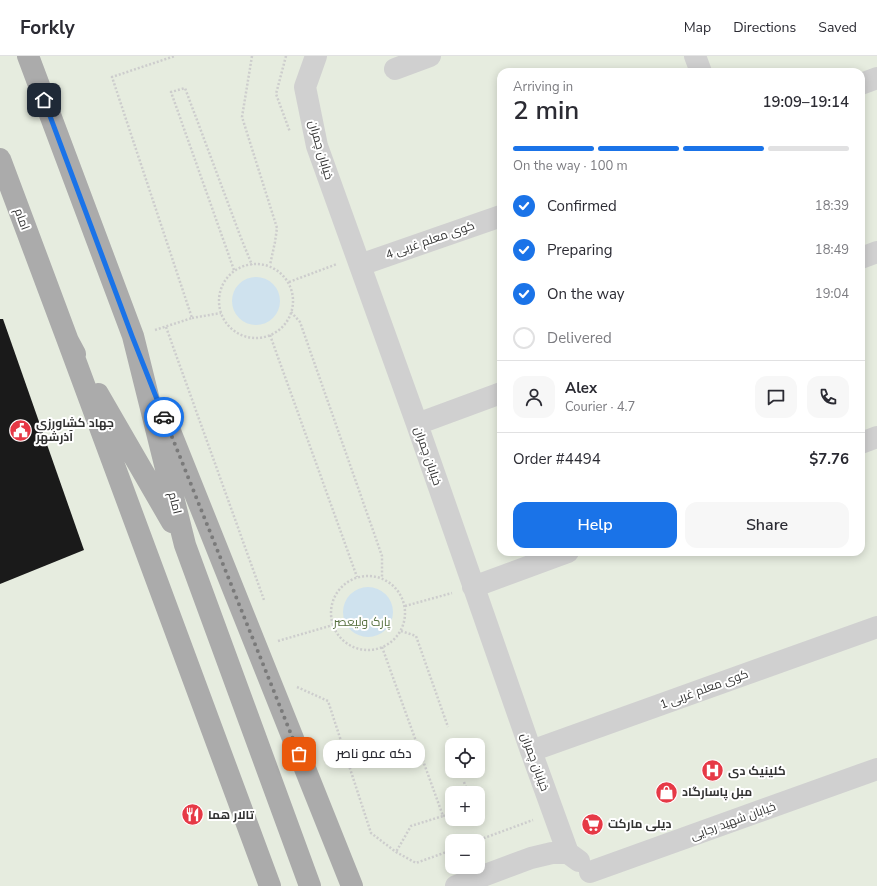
<!DOCTYPE html>
<meta charset="utf-8">
<style>
:root{--surface:#fff;--page:#f7f7f7;--text:#2b2b33;--muted:#7c7c81;--line:#e1e1e2;--accent:#1a73e8}
body{margin:0;font-family:"Nunito Sans",Cairo,sans-serif;background:var(--page);color:var(--text);height:100vh;display:flex;flex-direction:column;font-size:15px;white-space:nowrap}
*{box-sizing:border-box;margin:0}
p{font-size:13px;color:var(--muted)}
.icon{flex:none;width:22px;height:22px;fill:none;stroke:currentColor;stroke-width:2;stroke-linecap:round;stroke-linejoin:round}
.map{position:relative;flex:1;overflow:hidden}
.panel{position:absolute;left:497px;top:12px;width:368px;height:488px;display:flex;flex-direction:column;background:var(--surface);border-radius:12px;box-shadow:0 2px 10px #0003}
.panel>*{flex:none}
.controls{position:absolute;left:445px;top:682px;display:grid;gap:8px}
.controls a{display:grid;place-items:center;width:40px;height:40px;border-radius:8px;background:var(--surface);box-shadow:0 2px 10px #0003;font-size:20px}
.pin{position:absolute;display:grid;place-items:center;width:34px;height:34px;color:#fff;margin:-17px;border-radius:8px;box-shadow:0 2px 6px #0006}
.courier{position:absolute;display:grid;place-items:center;width:40px;height:40px;margin:-20px;border:3px solid #1a73e8;border-radius:50%;background:#fff;color:#222;box-shadow:0 1px 5px #0007}
.bubble{position:absolute;height:28px;border-radius:12px;background:var(--surface);box-shadow:0 2px 10px #0003;font-size:13px;font-weight:600;line-height:28px;text-align:center}
.overview em{font-style:normal;font-weight:600}
.overview div{display:flex;flex-direction:column-reverse}
.overview{display:flex;align-items:center;justify-content:space-between;height:68px;padding:0 16px}
h1{font-size:26px;font-weight:600;line-height:30px}
.bar{display:grid;grid-template-columns:repeat(4,1fr);gap:6px 4px;align-content:center;height:48px;padding:0 16px}
.bar i{height:5px;border-radius:3px;background:var(--line)}
.bar .on{background:var(--accent)}
.bar p{grid-column:span 4}
.line{display:flex;align-items:center;gap:10px;padding:0 16px;border-top:1px solid var(--line)}
.line div{flex:1}
.round{display:grid;place-items:center;flex:none;width:42px;height:42px;border-radius:12px;background:var(--page)}
ol{padding:0 16px;list-style:none}
li{display:flex;align-items:center;gap:12px;height:44px}
li p{margin-inline-start:auto}
li .icon{padding:4px;border-radius:50%;background:var(--accent);color:#fff;stroke-width:4}
li:last-child{color:var(--muted)}
li i{width:22px;height:22px;border:2px solid var(--line);border-radius:50%}
.action{display:flex;gap:8px;margin-top:auto;padding:8px 16px}
.action a{flex:1;height:46px;border-radius:12px;background:var(--accent);color:#fff;font-size:16px;font-weight:600;line-height:46px;text-align:center}
.action a+a{background:var(--page);color:var(--text)}
header{display:flex;align-items:center;gap:24px;box-sizing:border-box;height:56px;padding:0 20px;background:var(--surface);border-bottom:1px solid var(--line)}
header strong{font-size:19px}
nav{display:flex;gap:22px;margin-inline-start:auto;font-size:14px}
.map>svg:first-child{display:block}
.green{fill:#e6ecdf;fill-rule:evenodd}
.water{fill:#cfe2ee}
.building{fill:#1a1a1a}
.lines{fill:none;stroke-linecap:round;stroke-linejoin:round}
.path{stroke:#cdcdcd;stroke-width:2.5;stroke-dasharray:2 2;stroke-linecap:butt}
.minor{stroke:#d0d0d0;stroke-width:22}
.major{stroke:#ababab;stroke-width:22}
.done{stroke:#7a7a7a;stroke-width:4;stroke-dasharray:0 7.2}
.route{stroke:#1a73e8;stroke-width:5}
.labels{text-anchor:middle;stroke-width:4;stroke-linejoin:round;paint-order:stroke}
.street-label{font-size:12px;fill:#333;stroke:#fff}
.poi-label{font-size:12px;font-weight:bold;fill:#333;stroke:#fff;text-anchor:start}
.park-label{font-size:12px;fill:#56703f;stroke:#fff}
</style>
<header>
<strong>Forkly</strong>
<nav><a>Map</a><a>Directions</a><a>Saved</a></nav>
</header>
<div class="map">
<svg width="877" height="830" viewBox="0 0 877 830">
<rect width="100%" height="100%" fill="#fff"/>
<path class="green" d="M 0,0 L 877,0 L 877,830 L 0,830 ZM 501,16 L 861,16 L 861,496 L 501,496 ZM 452,689 L 478,689 L 478,715 L 452,715 ZM 452,737 L 478,737 L 478,763 L 452,763 ZM 452,785 L 478,785 L 478,811 L 452,811 Z"/>
<path class="water" d="M232 245a24 24 0 1 1 48 0a24 24 0 1 1-48 0Z
M343 556a25 25 0 1 1 50 0a25 25 0 1 1-50 0Z"/>
<path class="building" d="M 0,263 L 3,263 L 84,494 L 0,528 Z"/>
<g class="lines">
<path class="path" d="M 252,0 L 242,61 L 277,172 L 275,186 L 270,209
M 286,0 L 276,38 L 290,76
M219 245a37 37 0 1 1 74 0a37 37 0 1 1-74 0Z
M 234,214 L 171,36 L 185,32 L 241,182 L 252,209
M 289,226 L 337,208
M 291,256 L 300,266 L 382,500 L 382,522
M 192,262 L 221,257
M 166,271 L 264,544
M 155,274 L 192,262 L 112,21 L 175,0
M 270,279 L 357,521
M331 557a37 37 0 1 1 74 0a37 37 0 1 1-74 0Z
M 405,550 L 452,537
M 401,575 L 416,580 L 448,671
M 278,585 L 333,569
M 382,591 L 443,760 L 411,770 L 396,796
M 297,631 L 328,645 L 371,777 L 396,796 L 416,807 L 452,794
M 464,726 L 468,737
M 443,760 L 452,757
M 476,785 L 533,764"/>
<path class="minor" d="M 316,0 L 305,31 L 317,90 L 417,368 L 531,695 L 568,797
M 695,0 L 701,16
M 395,13 L 430,0
M 861,28 L 877,22
M 861,202 L 877,196
M 360,209 L 501,160
M 417,368 L 501,337
M 861,387 L 877,381
M 473,531 L 568,496
M 531,695 L 877,571
M 590,816 L 877,713
M 456,830 L 531,802 L 552,797 L 568,797 L 579,805"/>
<path class="major" d="M 28,0 L 133,280 L 185,489 L 310,830
M 0,103 L 68,285 L 75,298
M 68,285 L 270,830
M 98,338 L 172,466
M 166,365 L 352,830"/>
</g>
<g class="lines">
<path class="done" d="M 164,361 L 299,698"/>
<path class="route" d="M 44,44 L 132,280 L 164,361"/>
</g>
<defs>
<symbol id="civic-disc" viewBox="-11 -11 22 22"><circle r="9.5" fill="#e63946" stroke="#fff"/><path d="M-.6-6.5H3V-4.5H.6V-3L4-1V1h2V6H-6V1h2V-1L-.6-3ZM-1.2 2.5V6h2.4V2.5Z" fill="#fff"/></symbol>
<symbol id="hospital-disc" viewBox="-11 -11 22 22"><circle r="9.5" fill="#e63946" stroke="#fff"/><path d="M-5-5h3v3.5h4V-5h3V5h-3V1.5h-4V5h-3Z" fill="#fff"/></symbol>
<symbol id="shop-disc" viewBox="-11 -11 22 22"><circle r="9.5" fill="#e63946" stroke="#fff"/><path d="M-5-2.5h2.3a2.7 3.5 0 0 1 5.4 0H5L5.5 6h-11ZM-1.5-2.5h3a1.5 2.3 0 0 0-3 0Z" fill="#fff"/></symbol>
<symbol id="restaurant-disc" viewBox="-11 -11 22 22"><circle r="9.5" fill="#e63946" stroke="#fff"/><path d="M-5-6h1v4h1v-4h1v4h1v-4h1v5L-1.5 .5V6h-2V.5L-5-1ZM5-6V6H3V1.5H1.5Q1.5-4 5-6Z" fill="#fff"/></symbol>
<symbol id="supermarket-disc" viewBox="-11 -11 22 22"><circle r="9.5" fill="#e63946" stroke="#fff"/><path d="M-6-5.5h2.5l.6 2H6L4.5 2H-2.5L-4.4-4H-6ZM-1.5 3.2a1.3 1.3 0 1 0 .1 0ZM3 3.2a1.3 1.3 0 1 0 .1 0Z" fill="#fff"/></symbol>
</defs>
<g fill-rule="evenodd">
<use href="#civic-disc" x="8" y="362" width="25" height="25"/>
<use href="#hospital-disc" x="700" y="702" width="25" height="25"/>
<use href="#shop-disc" x="654" y="724" width="25" height="25"/>
<use href="#restaurant-disc" x="180" y="746" width="25" height="25"/>
<use href="#supermarket-disc" x="580" y="756" width="25" height="25"/>
</g>
<g class="labels">
<g class="street-label">
<text transform="translate(321 94) rotate(74)" y="4">خیابان چمران</text>
<text transform="translate(22 163) rotate(70)" y="4">امام</text>
<text transform="translate(430 184) rotate(-19)" y="4">کوی معلم غربی 4</text>
<text transform="translate(428 400) rotate(71)" y="4">خیابان چمران</text>
<text transform="translate(175 447) rotate(76)" y="4">امام</text>
<text transform="translate(704 633) rotate(-20)" y="4">کوی معلم غربی 1</text>
<text transform="translate(535 706) rotate(70)" y="4">خیابان چمران</text>
<text transform="translate(733 765) rotate(-20)" y="4">خیابان شهید رجایی</text>
</g>
<g class="poi-label">
<text x="36" y="371">جهاد کشاورزی<tspan x="36" dy="14">آذرشهر</tspan></text>
<text x="728" y="719">کلینیک دی</text>
<text x="682" y="740">مبل پاسارگاد</text>
<text x="208" y="763">تالار هما</text>
<text x="608" y="772">دیلی مارکت</text>
</g>
<g class="park-label">
<text x="362" y="570">پارک ولیعصر</text>
</g>
</g>
</svg>
<div class="controls">
<a><svg class="icon" aria-label="locate" viewBox="0 0 24 24"><circle cx="12" cy="12" r="6"/><path d="M12 2v4M12 18v4M2 12h4M18 12h4"/></svg></a>
<a>+</a>
<a>−</a>
</div>
<div class="pin" style="left:299px;top:698px;background:#ea580c"><svg class="icon" aria-label="bag" viewBox="0 0 24 24"><path d="M5 8h14l-1 12H6zM9 8a3 3 0 0 1 6 0"/></svg></div>
<div class="pin" style="left:44px;top:44px;background:#1f2937"><svg class="icon" aria-label="home" viewBox="0 0 24 24"><path d="M3 11l9-7 9 7M6 9v11h12V9"/></svg></div>
<div class="courier" style="left:164px;top:361px"><svg class="icon" aria-label="car" viewBox="0 0 24 24"><path d="M5 17H2v-5l4-1 3-4h7l3 4 3 1v5h-3M9 17h6M6 11h13"/><circle cx="7" cy="17" r="2"/><circle cx="17" cy="17" r="2"/></svg></div>
<div class="bubble" style="left:323px;top:684px;width:102px">دکه عمو ناصر</div>
<section class="panel">
<div class="overview"><div><h1>2 min</h1><p>Arriving in</p></div><em>19:09–19:14</em></div>
<div class="bar"><i class="on"></i><i class="on"></i><i class="on"></i><i></i><p>On the way · 100 m</p></div>
<ol>
<li><svg class="icon" aria-label="check" viewBox="0 0 24 24"><path d="M5 12l5 5 9-10"/></svg>Confirmed<p>18:39</p></li>
<li><svg class="icon" aria-label="check" viewBox="0 0 24 24"><path d="M5 12l5 5 9-10"/></svg>Preparing<p>18:49</p></li>
<li><svg class="icon" aria-label="check" viewBox="0 0 24 24"><path d="M5 12l5 5 9-10"/></svg>On the way<p>19:04</p></li>
<li><i></i>Delivered</li>
</ol>
<div class="line" style="height:72px"><a class="round"><svg class="icon" aria-label="person" viewBox="0 0 24 24"><circle cx="12" cy="8" r="4"/><path d="M4 21q1-7 8-7t8 7"/></svg></a><div><b>Alex</b><p>Courier · 4.7</p></div><a class="round"><svg class="icon" aria-label="chat" viewBox="0 0 24 24"><path d="M4 5h16v11H9l-5 4z"/></svg></a><a class="round"><svg class="icon" aria-label="phone" viewBox="0 0 24 24"><path d="M5 4h4l2 5-3 2q2 4 5 5l2-3 5 2v4C11 20 4 13 5 4z"/></svg></a></div>
<div class="line" style="height:52px"><div>Order #4494</div><b>$7.76</b></div>
<div class="action"><a>Help</a><a>Share</a></div>
</section>
</div>
